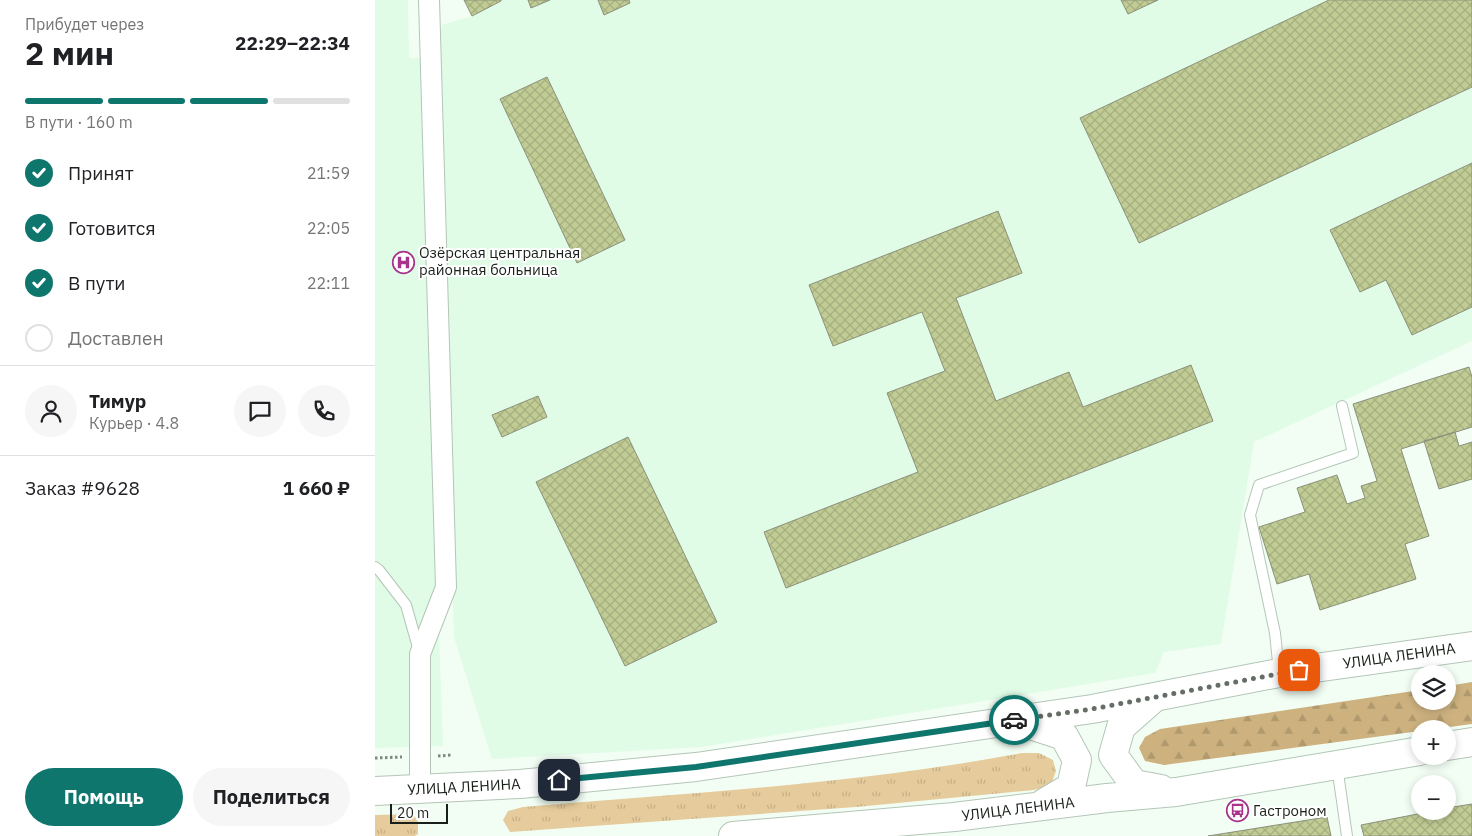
<!DOCTYPE html>
<html lang="ru">
<meta charset="utf-8">
<style>
:root{--surface:#fff;--page:#f6f6f6;--text:#202124;--muted:#757577;--line:#e0e0e0;--accent:#0f766e}
body{margin:0;font-family:"IBM Plex Sans",sans-serif;background:var(--page);color:var(--text);height:100vh;display:flex;flex-direction:column;font-size:19px;white-space:nowrap}
*{box-sizing:border-box;margin:0}
p{font-size:16px;color:var(--muted)}
.icon{flex:none;width:28px;height:28px;fill:none;stroke:currentColor;stroke-width:2;stroke-linecap:round;stroke-linejoin:round}
.map{position:relative;flex:1;overflow:hidden}
.drawer{display:flex;flex-direction:column;background:var(--surface);width:375px}
.drawer>*{flex:none}
.tools{position:absolute;left:1036px;top:665px;display:grid;gap:10px}
.tools a{display:grid;place-items:center;width:45px;height:45px;border-radius:50%;background:var(--surface);box-shadow:0 2px 8px #0003;font-size:25px}
.scale{position:absolute;left:15px;bottom:12px;width:58px;box-sizing:border-box;padding-left:5px;border:2px solid #19201a;border-top:0;font-size:14px;line-height:18px;white-space:nowrap;color:#19201a;-webkit-text-stroke:4px #fff;paint-order:stroke}
.pin{position:absolute;display:grid;place-items:center;width:42px;height:42px;color:#fff;margin:-21px;border-radius:10px;box-shadow:0 2px 8px #0006}
.courier{position:absolute;display:grid;place-items:center;width:50px;height:50px;margin:-25px;border:4px solid #0f766e;border-radius:50%;background:#fff;color:#222;box-shadow:0 1px 6px #0007}
.summary em{font-style:normal;font-weight:800}
.summary div{display:flex;flex-direction:column-reverse}
.summary{display:flex;align-items:center;justify-content:space-between;height:85px;padding:0 25px}
h1{font-size:32px;font-weight:800;line-height:38px}
.bar{display:grid;grid-template-columns:repeat(4,1fr);gap:8px 5px;align-content:center;height:60px;padding:0 25px}
.bar i{height:6px;border-radius:4px;background:var(--line)}
.bar .selected{background:var(--accent)}
.bar p{grid-column:span 4}
.line{display:flex;align-items:center;gap:12px;padding:0 25px;border-top:1px solid var(--line)}
.line div{flex:1}
.round{display:grid;place-items:center;flex:none;width:52px;height:52px;border-radius:26px;background:var(--page)}
ol{padding:0 25px;list-style:none}
li{display:flex;align-items:center;gap:15px;height:55px}
li p{margin-inline-start:auto}
li .icon{padding:5px;border-radius:50%;background:var(--accent);color:#fff;stroke-width:4}
li:last-child{color:var(--muted)}
li i{width:28px;height:28px;border:2px solid var(--line);border-radius:50%}
.button{display:flex;gap:10px;margin-top:auto;padding:10px 25px}
.button a{flex:1;height:58px;border-radius:30px;background:var(--accent);color:#fff;font-size:20px;font-weight:800;line-height:58px;text-align:center}
.button a+a{background:var(--page);color:var(--text)}
main{display:flex;flex:1;min-height:0}
.map>svg:first-child{display:block}
.built{fill:#e0fce6}
.grass{fill:url(#grass-tufts)}
.forest{fill:url(#forest-firs)}
.building{fill:url(#building-cross-hatch);stroke:#8b907b}
.lines{fill:none;stroke-linecap:round;stroke-linejoin:round}
.lane-casing{stroke:#b3c6b7;stroke-width:12}
.street-casing{stroke:#b3c6b7;stroke-width:22}
.secondary-casing{stroke:#b3c6b7;stroke-width:30}
.path{stroke:#7e8880;stroke-width:3;stroke-dasharray:2.5 2.5;stroke-linecap:butt}
.lane{stroke:#fff;stroke-width:10}
.street{stroke:#fff;stroke-width:20}
.secondary{stroke:#fff;stroke-width:28}
.done{stroke:#656e66;stroke-width:5;stroke-dasharray:0 9}
.route{stroke:#0f766e;stroke-width:6}
.labels{text-anchor:middle;stroke-width:4;stroke-linejoin:round;paint-order:stroke}
.poi-label{font-size:15px;fill:#19201a;stroke:#fff;text-anchor:start}
.street-label{font-size:15px;fill:#19201a;stroke:#fff}
</style>
<main>
<section class="drawer">
<div class="summary"><div><h1>2 мин</h1><p>Прибудет через</p></div><em>22:29–22:34</em></div>
<div class="bar"><i class="selected"></i><i class="selected"></i><i class="selected"></i><i></i><p>В пути · 160 m</p></div>
<ol>
<li><svg class="icon" aria-label="check" viewBox="0 0 24 24"><path d="M5 12l5 5 9-10"/></svg>Принят<p>21:59</p></li>
<li><svg class="icon" aria-label="check" viewBox="0 0 24 24"><path d="M5 12l5 5 9-10"/></svg>Готовится<p>22:05</p></li>
<li><svg class="icon" aria-label="check" viewBox="0 0 24 24"><path d="M5 12l5 5 9-10"/></svg>В пути<p>22:11</p></li>
<li><i></i>Доставлен</li>
</ol>
<div class="line" style="height:90px"><a class="round"><svg class="icon" aria-label="person" viewBox="0 0 24 24"><circle cx="12" cy="8" r="4"/><path d="M4 21q1-7 8-7t8 7"/></svg></a><div><b>Тимур</b><p>Курьер · 4.8</p></div><a class="round"><svg class="icon" aria-label="chat" viewBox="0 0 24 24"><path d="M4 5h16v11H9l-5 4z"/></svg></a><a class="round"><svg class="icon" aria-label="phone" viewBox="0 0 24 24"><path d="M5 4h4l2 5-3 2q2 4 5 5l2-3 5 2v4C11 20 4 13 5 4z"/></svg></a></div>
<div class="line" style="height:65px"><div>Заказ #9628</div><b>1 660 ₽</b></div>
<div class="button"><a>Помощь</a><a>Поделиться</a></div>
</section>
<div class="map">
<svg width="1097" height="836" viewBox="0 0 1097 836">
<defs>
<pattern id="grass-tufts" width="24" height="20" patternUnits="userSpaceOnUse" patternTransform="scale(1.25)"><rect width="24" height="20" fill="#e6cc9c"/><path d="M3 7l-1-3M5 7V3M7 7l1-3M15 17l-1-3M17 17v-4M19 17l1-3" fill="none" stroke="#c5af86"/></pattern>
<pattern id="forest-firs" width="22" height="20" patternUnits="userSpaceOnUse" patternTransform="scale(1.25)"><rect width="22" height="20" fill="#cdb27f"/><path d="M5 1l3.5 6h-7zM16 11l3.5 6h-7z" fill="#af996d"/></pattern>
<pattern id="building-cross-hatch" width="8" height="8" patternUnits="userSpaceOnUse" patternTransform="scale(1.25)"><rect width="8" height="8" fill="#c1cc95"/><path d="M0 0l8 8M0 8l8-8" fill="none" stroke="#a5af80"/></pattern>
</defs>
<rect width="100%" height="100%" fill="#f2fef4"/>
<path class="built" d="M 0,0 L 33,0 L 34,58 L 52,58 L 58,465 L 68,746 L 0,748 Z
M 89,0 L 1097,0 L 1097,341 L 879,442 L 846,644 L 789,652 L 780,673 L 327,747 L 117,759 L 79,637 L 62,54 L 67,25 L 97,16 Z"/>
<path class="grass" d="M 647,753 L 664,753 L 678,760 L 681,771 L 676,785 L 659,790 L 481,807 L 135,832 L 128,820 L 133,811 L 148,807 C 315,793 483,784 647,753 Z
M 38,814 L 43,822 L 43,834 L 40,836 L 0,836 L 0,815 Z"/>
<path class="forest" d="M 1097,682 L 1097,724 L 1059,729 L 1045,729 L 1045,731 L 789,765 L 770,761 L 764,748 L 770,737 L 785,729 L 1045,690 L 1045,701 L 1072,701 L 1073,686 Z"/>
<path class="building" d="M 89,0 L 126,0 L 126,1 L 97,16 Z
M 153,0 L 175,0 L 156,8 Z
M 223,0 L 254,0 L 255,3 L 229,15 Z
M 746,0 L 783,0 L 753,14 Z
M 954,0 L 1097,0 L 1097,87 L 764,243 L 705,118 Z
M 172,77 L 250,240 L 202,263 L 125,99 Z
M 1097,163 L 1097,307 L 1037,335 L 1011,280 L 985,292 L 955,230 Z
M 623,211 L 647,273 L 581,298 L 621,401 L 694,372 L 708,407 L 816,365 L 838,421 L 411,588 L 389,532 L 543,472 L 512,393 L 570,371 L 547,312 L 458,346 L 434,285 Z
M 1094,367 L 1097,377 L 1097,427 L 1026,449 L 1054,536 L 1030,544 L 1041,579 L 945,610 L 934,574 L 902,584 L 884,527 L 930,512 L 922,488 L 962,475 L 972,504 L 990,498 L 986,486 L 1002,481 L 978,404 Z
M 163,396 L 172,417 L 127,437 L 117,415 Z
M 1080,432 L 1084,446 L 1097,442 L 1097,479 L 1064,489 L 1049,441 Z
M 253,437 L 342,622 L 250,666 L 161,482 Z
M 1097,804 L 1097,836 L 989,836 L 986,825 L 1058,811 L 1072,811 L 1072,808 Z
M 952,817 L 956,836 L 833,836 Z"/>
<g class="lines">
<defs>
<path id="lane" d="M 0,567 L 4,570 L 31,605 L 44,651
M 904,672 L 900,633 L 875,515 L 884,485 L 978,453 L 967,406
M 962,766 L 972,836"/>
<path id="street" d="M 45,789 L 45,654 L 71,587 L 54,0"/>
<path id="secondary" d="M 780,697 L 746,727 L 738,755 L 759,784 L 786,789
M 646,722 L 689,736 L 702,760 L 696,787 L 669,803
M 1072,746 L 1097,742
M 0,791 L 145,784 L 321,767 L 717,709 L 904,673 L 1097,646
M 358,836 L 579,817 L 732,798 L 801,792 L 1045,751"/>
</defs>
<use href="#lane" class="lane-casing"/>
<use href="#street" class="street-casing"/>
<use href="#secondary" class="secondary-casing"/>
<path class="path" d="M 63,756 L 77,755
M 0,758 L 27,757"/>
<use href="#lane" class="lane"/>
<use href="#street" class="street"/>
<use href="#secondary" class="secondary"/>
</g>
<g class="lines">
<path class="done" d="M 639,720 L 717,709 L 924,670"/>
<path class="route" d="M 184,780 L 321,767 L 639,720"/>
</g>
<defs>
<symbol id="hospital-ring" viewBox="-11 -11 22 22"><circle r="9.5" fill="#fff" stroke="#a8338b" stroke-width="1.5"/><path d="M-5-5h3v3.5h4V-5h3V5h-3V1.5h-4V5h-3Z" fill="#a8338b"/></symbol>
<symbol id="bus-ring" viewBox="-11 -11 22 22"><circle r="9.5" fill="#fff" stroke="#a8338b" stroke-width="1.5"/><path d="M-5-6H5V4H4V6H2V4H-2V6H-4V4H-5ZM-3.5-4V0h7V-4ZM-3.5 1.2v1.5H-2V1.2ZM2 1.2v1.5H3.5V1.2Z" fill="#a8338b"/></symbol>
</defs>
<g fill-rule="evenodd">
<use href="#hospital-ring" x="16" y="250" width="25" height="25"/>
<use href="#bus-ring" x="850" y="798" width="25" height="25"/>
</g>
<g class="labels">
<g class="poi-label">
<text x="44" y="258">Озёрская центральная<tspan x="44" dy="17">районная больница</tspan></text>
<text x="878" y="816">Гастроном</text>
</g>
<g class="street-label">
<text transform="translate(1024 656) rotate(-8)" y="5">УЛИЦА ЛЕНИНА</text>
<text transform="translate(89 787) rotate(-3)" y="5">УЛИЦА ЛЕНИНА</text>
<text transform="translate(643 809) rotate(-7)" y="5">УЛИЦА ЛЕНИНА</text>
</g>
</g>
</svg>
<div class="tools">
<a><svg class="icon" aria-label="layers" viewBox="0 0 24 24"><path d="M12 4l9 5-9 5-9-5zM3 14l9 5 9-5"/></svg></a>
<a>+</a>
<a>−</a>
</div>
<div class="scale">20 m</div>
<div class="pin" style="left:924px;top:670px;background:#ea580c"><svg class="icon" aria-label="bag" viewBox="0 0 24 24"><path d="M5 8h14l-1 12H6zM9 8a3 3 0 0 1 6 0"/></svg></div>
<div class="pin" style="left:184px;top:780px;background:#1f2937"><svg class="icon" aria-label="home" viewBox="0 0 24 24"><path d="M3 11l9-7 9 7M6 9v11h12V9"/></svg></div>
<div class="courier" style="left:639px;top:720px"><svg class="icon" aria-label="car" viewBox="0 0 24 24"><path d="M5 17H2v-5l4-1 3-4h7l3 4 3 1v5h-3M9 17h6M6 11h13"/><circle cx="7" cy="17" r="2"/><circle cx="17" cy="17" r="2"/></svg></div>
</div>
</main>
